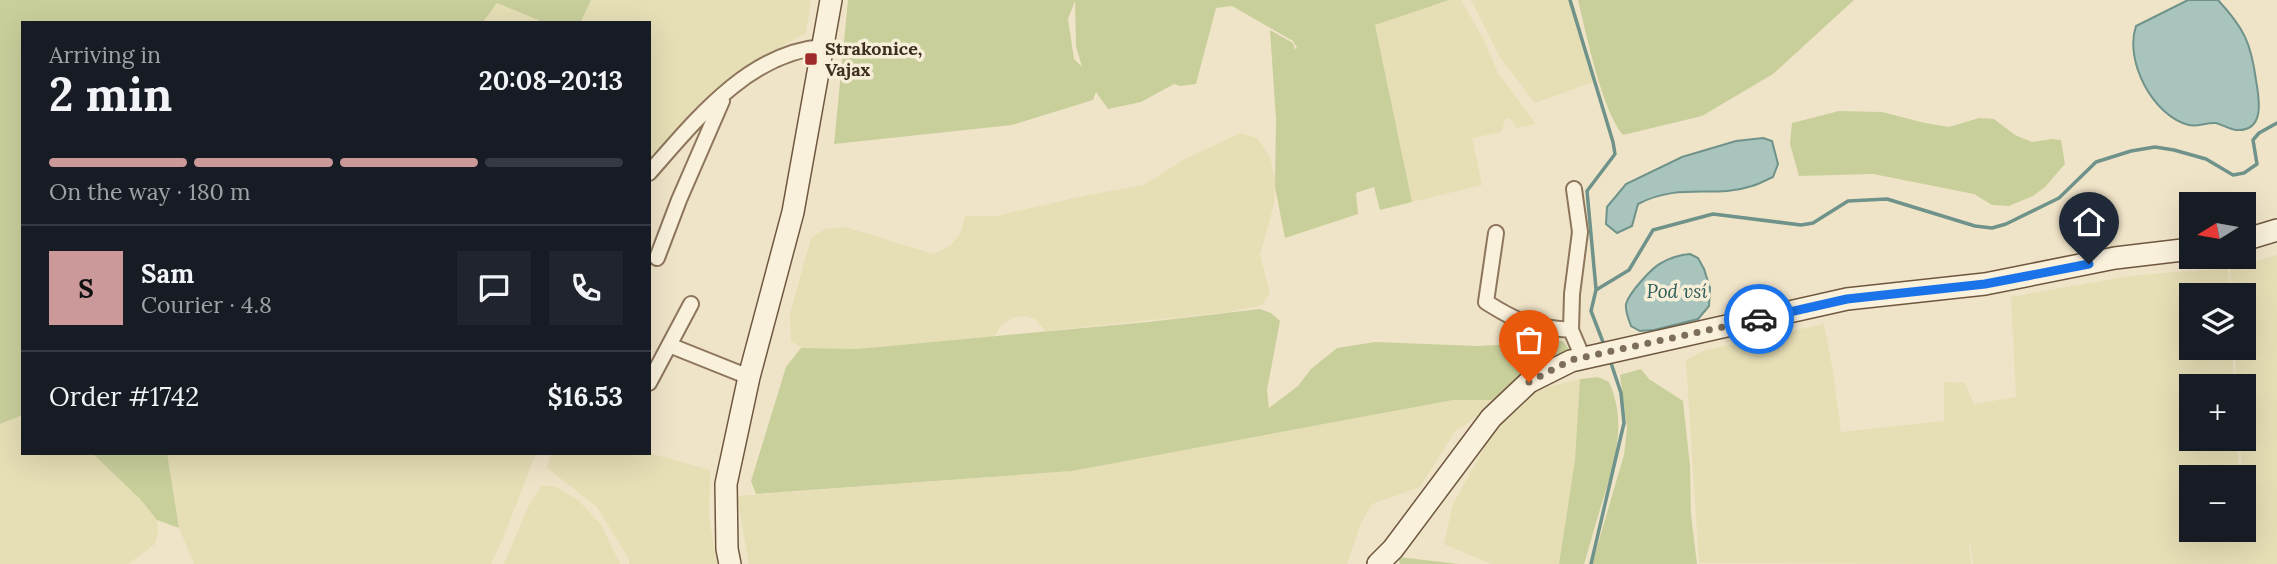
<!DOCTYPE html>
<meta charset="utf-8">
<style>
:root{--surface:#171b24;--page:#20242c;--text:#f1f3f6;--muted:#9ea1a6;--line:#363941;--accent:#cc999b}
body{margin:0;font-family:Lora,serif;background:var(--page);color:var(--text);height:100vh;display:flex;flex-direction:column;font-size:26px;white-space:nowrap}
*{box-sizing:border-box;margin:0}
p{font-size:23px;color:var(--muted)}
.icon{flex:none;width:38px;height:38px;fill:none;stroke:currentColor;stroke-width:2;stroke-linecap:round;stroke-linejoin:round}
.map{position:relative;flex:1;overflow:hidden}
.sheet{position:absolute;left:21px;top:21px;width:630px;height:434px;display:flex;flex-direction:column;background:var(--surface);border-radius:0px;box-shadow:0 7px 28px #0002}
.sheet>*{flex:none}
.needle{width:46px;rotate:259deg}
.buttons{position:absolute;left:2179px;top:192px;display:grid;gap:14px}
.buttons a{display:grid;place-items:center;width:77px;height:77px;border-radius:0px;background:var(--surface);box-shadow:0 7px 28px #0002;font-size:35px}
.pin{position:absolute;display:grid;place-items:center;width:60px;height:60px;color:#fff;margin:-72px -30px;border-radius:50% 50% 50% 0;rotate:-45deg;box-shadow:0 0 7px #0007}
.pin .icon{rotate:45deg}
.courier{position:absolute;display:grid;place-items:center;width:70px;height:70px;margin:-35px;border:5px solid #1a73e8;border-radius:50%;background:#fff;color:#222;box-shadow:0 2px 9px #0007}
.headline em{font-style:normal;font-weight:700}
.headline div{display:flex;flex-direction:column-reverse}
.headline{display:flex;align-items:center;justify-content:space-between;height:119px;padding:0 28px}
h1{font-size:46px;font-weight:700;line-height:52px}
.bar{display:grid;grid-template-columns:repeat(4,1fr);gap:10px 7px;align-content:center;height:84px;padding:0 28px}
.bar i{height:9px;border-radius:5px;background:var(--line)}
.bar .active{background:var(--accent)}
.bar p{grid-column:span 4}
.line{display:flex;align-items:center;gap:18px;padding:0 28px;border-top:2px solid var(--line)}
.line div{flex:1}
.round{display:grid;place-items:center;flex:none;width:74px;height:74px;border-radius:0px;background:var(--page)}
.map>svg:first-child{display:block}
.farmland{fill:#e6deb5}
.green{fill:#c9cf9b;fill-rule:evenodd}
.water{fill:#a9c4bc;stroke:#6f938a;stroke-width:2}
.lines{fill:none;stroke-linecap:round;stroke-linejoin:round}
.stream{stroke:#6f938a;stroke-width:3.5}
.street-casing{stroke:#8d765c;stroke-width:18}
.secondary-casing{stroke:#6f573f;stroke-width:24}
.street{stroke:#faf1dc;stroke-width:14}
.secondary{stroke:#faf1dc;stroke-width:21}
.done{stroke:#7c6e5b;stroke-width:7;stroke-dasharray:0 12.6}
.route{stroke:#1a73e8;stroke-width:9}
.poi-dot{fill:#9e2a2b;stroke:#f7eed8;stroke-width:2.5}
.labels{text-anchor:middle;stroke-width:7;stroke-linejoin:round;paint-order:stroke}
.poi-label{font-size:18px;font-weight:bold;fill:#3d2e20;stroke:#f7eed8;text-anchor:start}
.water-label{font-size:19px;font-style:italic;fill:#2f5d5a;stroke:#f7eed8}
</style>
<div class="map">
<svg width="2277" height="564" viewBox="0 0 2277 564">
<rect width="100%" height="100%" fill="#f0e4c8"/>
<path class="farmland" d="M 591,0 L 811,0 L 806,33 L 739,70 L 673,134 L 649,163 L 649,23 L 580,23 Z
M 1449,0 L 1461,0 L 1484,40 L 1498,73 L 1536,124 L 1516,128 L 1512,120 L 1506,118 L 1501,132 L 1472,138 L 1482,185 L 1412,202 L 1375,25 Z
M 1471,0 L 1572,0 L 1579,20 L 1593,82 L 1535,103 L 1499,56 Z
M 497,3 L 545,23 L 482,23 Z
M 1240,133 L 1257,138 L 1270,157 L 1275,180 L 1274,204 L 1260,255 L 1270,293 L 1262,305 L 1229,312 L 1046,331 L 1035,319 L 1024,316 L 1013,318 L 1001,325 L 995,336 L 857,349 L 802,348 L 791,341 L 790,314 L 811,238 L 825,229 L 845,227 L 934,254 L 951,245 L 961,233 L 965,216 L 997,216 L 1083,196 L 1144,185 L 1183,160 Z
M 2277,255 L 2277,564 L 1973,564 L 1970,542 L 1969,542 L 1971,564 L 1699,563 L 1686,360 L 1703,351 L 1824,324 L 1833,371 L 1841,432 L 1944,421 L 1944,382 L 1965,383 L 1974,404 L 2016,397 L 2011,297 L 2129,276 L 2188,271 L 2228,269 L 2230,296 L 2191,296 L 2191,348 L 2232,348 L 2234,387 L 2191,387 L 2191,439 L 2237,439 L 2239,478 L 2191,478 L 2191,530 L 2244,530 L 2245,528 L 2240,439 L 2244,439 L 2244,387 L 2237,387 L 2235,348 L 2244,348 L 2244,296 L 2232,296 L 2230,270 Z
M 1580,379 L 1575,460 L 1559,564 L 1491,564 L 1444,544 L 1453,504 L 1488,441 L 1505,415 L 1518,401 L 1539,389 Z
M 1453,400 L 1495,400 L 1467,424 L 1456,430 L 1420,487 L 1372,504 L 1360,525 L 1347,564 L 749,564 L 737,496 L 1072,471 Z
M 23,415 L 23,453 L 92,453 L 140,499 L 157,520 L 158,533 L 154,545 L 128,564 L 0,564 L 0,424 Z
M 167,453 L 536,453 L 504,536 L 491,564 L 194,564 L 179,528 Z
M 551,453 L 649,453 L 710,470 L 709,518 L 717,564 L 629,564 L 629,559 L 597,507 L 547,468 Z
M 542,485 L 556,487 L 578,500 L 602,526 L 620,564 L 504,564 L 529,505 Z"/>
<path class="green" d="M 0,0 L 591,0 L 580,23 L 545,23 L 497,3 L 482,23 L 23,23 L 23,415 L 0,424 Z
M 848,0 L 1449,0 L 1375,25 L 1412,202 L 1380,210 L 1374,187 L 1356,193 L 1358,214 L 1285,238 L 1275,187 L 1276,119 L 1270,30 L 1293,43 L 1295,49 L 1297,48 L 1293,41 L 1232,6 L 1216,8 L 1196,84 L 1180,86 L 1174,84 L 1141,102 L 1108,109 L 1096,92 L 1093,100 L 1012,125 L 834,144 ZM 1075,1 L 1076,46 L 1082,67 L 1074,59 L 1068,19 Z
M 1578,0 L 1854,0 L 1773,74 L 1702,116 L 1623,135 C 1602,111 1586,33 1578,0 Z
M 1839,111 L 1882,112 L 1925,123 L 1949,127 L 1979,118 L 1994,119 L 2015,135 L 2032,142 L 2052,139 L 2061,140 L 2065,164 L 2045,187 L 2033,196 L 2009,206 L 1992,205 L 1974,194 L 1873,174 L 1799,176 L 1790,144 L 1792,123 Z
M 1260,309 L 1271,313 L 1280,321 L 1267,390 L 1269,408 L 1298,386 L 1311,369 L 1337,348 L 1375,342 L 1478,346 L 1563,341 L 1571,352 L 1521,378 L 1493,400 L 1453,400 L 1072,471 L 756,494 L 751,481 L 786,367 L 801,348 L 857,349 L 1148,322 Z
M 1641,369 L 1649,379 L 1683,401 L 1690,466 L 1691,515 L 1697,564 L 1592,564 L 1624,455 L 1627,429 L 1620,375 Z
M 1598,377 L 1609,382 C 1628,424 1614,464 1601,506 C 1595,525 1590,545 1584,564 L 1559,564 L 1575,460 L 1580,379 Z
M 92,453 L 167,453 L 179,528 L 157,520 L 140,499 Z
M 1398,557 L 1459,564 L 1400,564 Z"/>
<path class="water" d="M 2188,0 L 2218,0 C 2244,28 2251,43 2256,80 C 2259,98 2266,132 2236,130 C 2229,129 2223,125 2216,123 C 2207,122 2198,127 2189,125 C 2153,116 2124,61 2136,26 Z
M 1763,138 L 1772,141 L 1778,164 L 1773,177 C 1766,180 1759,184 1752,186 C 1713,199 1680,182 1638,204 L 1632,226 L 1617,233 L 1606,224 L 1607,207 L 1626,184 L 1682,157 L 1736,141 Z
M 1690,254 L 1698,258 L 1704,269 L 1710,288 L 1709,306 L 1698,319 L 1654,330 L 1640,331 L 1631,326 C 1629,320 1625,312 1626,304 C 1629,293 1652,267 1663,262 C 1672,257 1679,255 1690,254 Z"/>
<g class="lines">
<path class="stream" d="M 1570,0 L 1613,142 L 1615,154 L 1587,191 L 1596,289
M 1603,342 L 1591,311 L 1596,290 L 1629,270 L 1653,230 L 1713,214 L 1801,225 L 1813,223 L 1848,201 L 1887,199 L 1975,226 L 1992,228 L 2006,224 L 2059,198 L 2096,162 L 2131,151 L 2155,147 L 2174,150 L 2206,159 L 2233,175 L 2244,173 L 2257,164 L 2253,140 L 2259,133 L 2277,123
M 1591,564 L 1624,423 L 1621,393 L 1611,363"/>
<defs>
<path id="street" d="M 649,173 C 695,121 748,53 822,47
M 1574,189 L 1580,232 L 1572,294 L 1571,330 L 1583,358
M 1496,233 L 1486,302 C 1519,323 1531,327 1571,330
M 657,258 L 679,200 L 722,101
M 669,345 L 749,377
M 649,383 L 691,304"/>
<path id="secondary" d="M 2244,240 L 2277,230
M 730,564 L 727,549 L 726,484 L 749,377 L 793,212 L 831,0
M 1378,564 L 1393,549 L 1491,418 L 1529,382 L 1571,361 L 1847,299 L 1985,284 L 2115,258 L 2191,249"/>
</defs>
<use href="#street" class="street-casing"/>
<use href="#secondary" class="secondary-casing"/>
<use href="#street" class="street"/>
<use href="#secondary" class="secondary"/>
</g>
<g class="lines">
<path class="done" d="M 1529,382 L 1571,360 L 1759,319"/>
<path class="route" d="M 1759,319 L 1847,299 L 1985,284 L 2089,264"/>
</g>
<rect class="poi-dot" x="804" y="52" width="14" height="14" rx="3.5"/>
<g class="labels">
<g class="poi-label">
<text x="825" y="55">Strakonice,<tspan x="825" dy="21">Vajax</tspan></text>
</g>
<g class="water-label">
<text x="1677" y="298">Pod vsí</text>
</g>
</g>
</svg>
<div class="buttons">
<a><svg class="needle" viewBox="-14 -14 28 28"><path d="M0-13l5 13h-10z" fill="#e53935"/><path d="M0 13l5-13h-10z" fill="#9ea1a6"/></svg></a>
<a><svg class="icon" aria-label="layers" viewBox="0 0 24 24"><path d="M12 4l9 5-9 5-9-5zM3 14l9 5 9-5"/></svg></a>
<a>+</a>
<a>−</a>
</div>
<div class="pin" style="left:1529px;top:382px;background:#ea580c"><svg class="icon" aria-label="bag" viewBox="0 0 24 24"><path d="M5 8h14l-1 12H6zM9 8a3 3 0 0 1 6 0"/></svg></div>
<div class="pin" style="left:2089px;top:264px;background:#1f2937"><svg class="icon" aria-label="home" viewBox="0 0 24 24"><path d="M3 11l9-7 9 7M6 9v11h12V9"/></svg></div>
<div class="courier" style="left:1759px;top:319px"><svg class="icon" aria-label="car" viewBox="0 0 24 24"><path d="M5 17H2v-5l4-1 3-4h7l3 4 3 1v5h-3M9 17h6M6 11h13"/><circle cx="7" cy="17" r="2"/><circle cx="17" cy="17" r="2"/></svg></div>
<section class="sheet">
<div class="headline"><div><h1>2 min</h1><p>Arriving in</p></div><em>20:08–20:13</em></div>
<div class="bar"><i class="active"></i><i class="active"></i><i class="active"></i><i></i><p>On the way · 180 m</p></div>
<div class="line" style="height:126px"><b class="round" style="background:var(--accent);color:#111">S</b><div><b>Sam</b><p>Courier · 4.8</p></div><a class="round"><svg class="icon" aria-label="chat" viewBox="0 0 24 24"><path d="M4 5h16v11H9l-5 4z"/></svg></a><a class="round"><svg class="icon" aria-label="phone" viewBox="0 0 24 24"><path d="M5 4h4l2 5-3 2q2 4 5 5l2-3 5 2v4C11 20 4 13 5 4z"/></svg></a></div>
<div class="line" style="height:91px"><div>Order #1742</div><b>$16.53</b></div>
</section>
</div>
